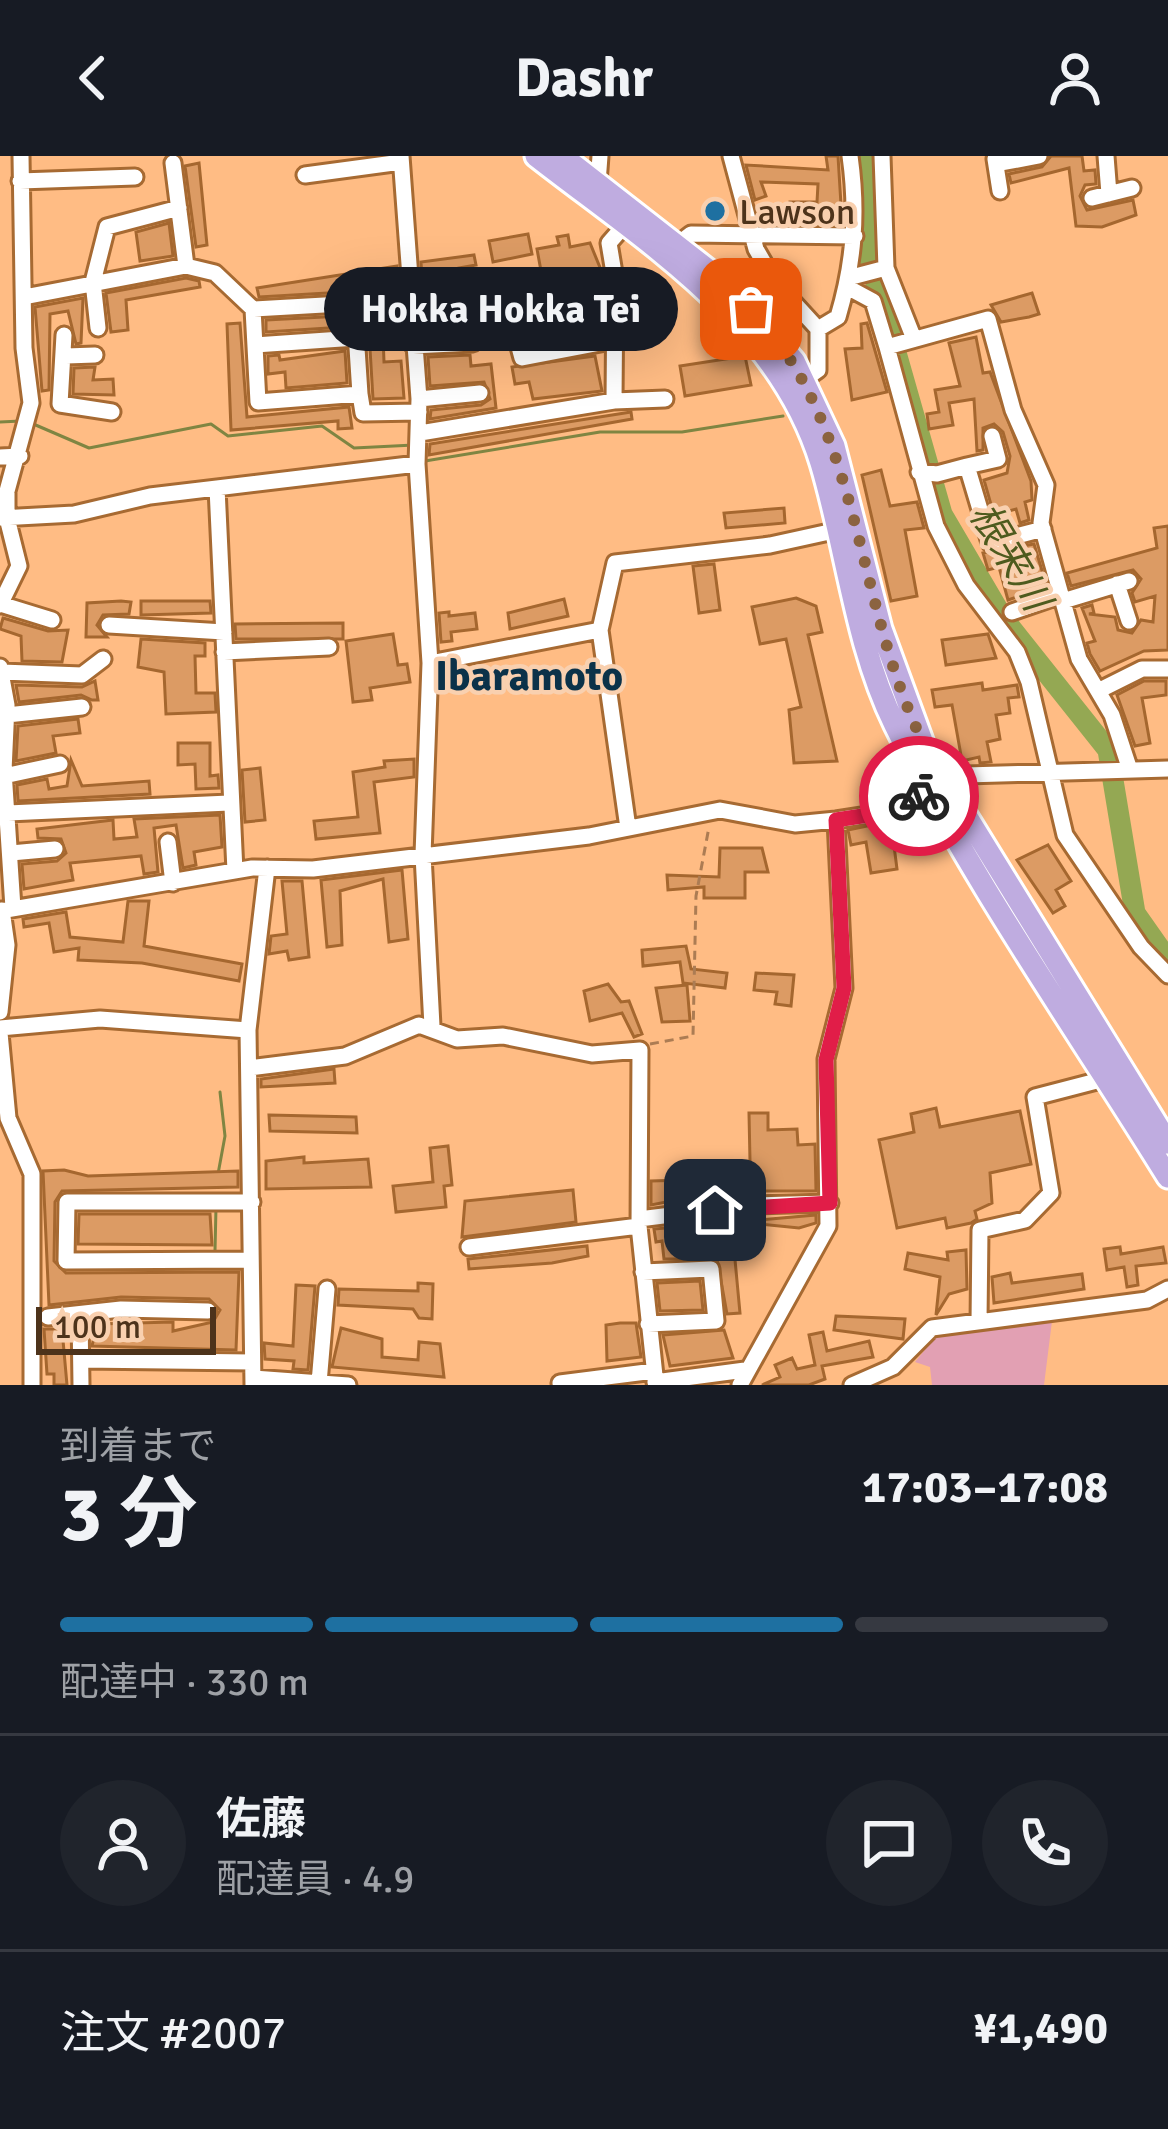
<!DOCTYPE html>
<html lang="ja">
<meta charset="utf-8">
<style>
:root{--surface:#171b24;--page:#20242c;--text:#f1f3f6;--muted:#9ea1a6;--line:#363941;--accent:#1e70a1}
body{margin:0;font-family:Signika,"Noto Sans JP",sans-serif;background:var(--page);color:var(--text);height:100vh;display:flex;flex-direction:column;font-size:45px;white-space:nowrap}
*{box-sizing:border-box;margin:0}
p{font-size:39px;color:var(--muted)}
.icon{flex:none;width:66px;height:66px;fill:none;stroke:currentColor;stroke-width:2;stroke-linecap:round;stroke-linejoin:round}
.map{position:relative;height:1229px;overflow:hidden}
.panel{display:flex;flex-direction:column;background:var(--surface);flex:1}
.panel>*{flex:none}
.scale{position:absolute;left:36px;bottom:30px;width:180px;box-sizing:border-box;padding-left:12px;border:6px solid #4d331b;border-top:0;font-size:33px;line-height:42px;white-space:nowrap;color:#4d331b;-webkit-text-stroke:9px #f9d0af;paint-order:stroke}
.pin{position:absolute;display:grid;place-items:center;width:102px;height:102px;color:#fff;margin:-51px;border-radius:24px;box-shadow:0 6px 18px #0006}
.courier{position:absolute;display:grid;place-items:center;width:120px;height:120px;margin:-60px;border:9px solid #e11d48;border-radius:50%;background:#fff;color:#222;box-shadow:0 3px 15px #0007}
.bubble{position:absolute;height:84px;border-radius:42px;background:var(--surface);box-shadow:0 12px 48px #0002;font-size:39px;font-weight:700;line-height:84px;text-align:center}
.overview em{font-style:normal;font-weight:700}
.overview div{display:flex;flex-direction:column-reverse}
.overview{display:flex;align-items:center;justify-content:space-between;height:204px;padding:0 60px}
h1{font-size:78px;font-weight:700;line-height:90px}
.bar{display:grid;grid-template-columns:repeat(4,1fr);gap:18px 12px;align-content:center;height:144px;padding:0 60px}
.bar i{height:15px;border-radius:9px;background:var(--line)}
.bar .selected{background:var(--accent)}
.bar p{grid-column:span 4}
.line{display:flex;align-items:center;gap:30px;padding:0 60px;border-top:3px solid var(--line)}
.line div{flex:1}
.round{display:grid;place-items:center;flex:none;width:126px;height:126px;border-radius:63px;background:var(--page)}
header{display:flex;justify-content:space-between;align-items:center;height:156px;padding:0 60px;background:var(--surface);font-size:54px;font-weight:700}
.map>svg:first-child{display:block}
.green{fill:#e2a0b3}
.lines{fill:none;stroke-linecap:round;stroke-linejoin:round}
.stream{stroke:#7f8542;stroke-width:3}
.river{stroke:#94a853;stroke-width:21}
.building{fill:#dc9b64;stroke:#a5672f;stroke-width:3}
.minor-casing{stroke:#a76a32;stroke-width:21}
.major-casing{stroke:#fff;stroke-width:27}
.path{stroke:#ac7c53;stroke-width:3;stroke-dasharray:9 6;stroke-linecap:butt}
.minor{stroke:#fff;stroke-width:15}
.major{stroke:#bface0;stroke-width:21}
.done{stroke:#8b6340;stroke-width:12;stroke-dasharray:0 21.6}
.route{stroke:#e11d48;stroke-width:15}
.poi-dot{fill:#1e70a1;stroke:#f9d0af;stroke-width:4.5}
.labels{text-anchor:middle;stroke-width:9;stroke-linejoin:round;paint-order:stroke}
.poi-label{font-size:36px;fill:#4d331b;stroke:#f9d0af;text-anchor:start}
.water-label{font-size:39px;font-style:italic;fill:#4e5b1e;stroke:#f9d0af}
.quarter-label{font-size:42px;font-weight:bold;fill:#0b3249;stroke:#f9d0af}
</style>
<header><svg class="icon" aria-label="back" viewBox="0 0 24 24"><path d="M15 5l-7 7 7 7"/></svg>Dashr<svg class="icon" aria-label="person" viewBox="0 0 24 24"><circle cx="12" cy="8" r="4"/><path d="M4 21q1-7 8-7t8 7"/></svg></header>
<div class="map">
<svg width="1168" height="1229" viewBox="0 0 1168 1229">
<rect width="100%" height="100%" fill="#ffbc84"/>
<path class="green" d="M 1052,1165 L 1044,1229 L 932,1229 L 930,1211 L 915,1206 L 935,1181 Z"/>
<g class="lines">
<path class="stream" d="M 0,266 L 21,265
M 31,267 L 89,292 L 211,268 L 228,280 L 322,270 L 354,292 L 414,289
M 425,305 L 600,276 L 682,276 L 783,260
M 13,936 L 18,968
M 218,1018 L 225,980 L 220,936
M 215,1095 L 216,1051
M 39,1129 L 39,1155
M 39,1218 L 40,1229"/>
<path class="river" d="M 868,0 L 869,102 L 942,358 L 1003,462 L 1108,594 L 1135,757 L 1168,804"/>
</g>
<path class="building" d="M 826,0 L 838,0 L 842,65 L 790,62 L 790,46 L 817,46 L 818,28 L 761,26 L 766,40 L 755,44 L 746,9 L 828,14 Z
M 1051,0 L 1082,0 L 1084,15 L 1095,14 L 1096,28 L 1085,29 L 1080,40 L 1087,54 L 1133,44 L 1136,59 L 1102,71 L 1076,70 L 1069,12 L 1011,27 L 1009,18 L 1042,11 Z
M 199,7 L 207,89 L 196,91 L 185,10 Z
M 169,67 L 173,100 L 140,105 L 136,76 Z
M 528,78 L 532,98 L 493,106 L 489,85 Z
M 568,79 L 570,91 L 590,87 L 601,114 L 503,136 L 490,147 L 494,171 L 426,177 L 424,147 L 479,139 L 489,128 L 541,115 L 537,93 L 559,89 L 557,81 Z
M 474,99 L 476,109 L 459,112 L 460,118 L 422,123 L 421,106 Z
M 397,110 L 396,133 L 259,141 L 257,132 Z
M 186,122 L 199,125 L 200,131 L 126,144 L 128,174 L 111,176 L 106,137 Z
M 1032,137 L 1039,158 L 1029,161 L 1001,166 L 991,149 Z
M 591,141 L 594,160 L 603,159 L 603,174 L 531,188 L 522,156 Z
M 83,142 L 81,187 L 76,188 L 68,155 L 50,158 L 49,234 L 42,235 L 35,151 Z
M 401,157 L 401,178 L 383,180 L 384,206 L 401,205 L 404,242 L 373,243 L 368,159 Z
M 343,160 L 344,171 L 266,176 L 266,164 Z
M 240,167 L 247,261 L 349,251 L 352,272 L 338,273 L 338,265 L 231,274 L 227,168 Z
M 867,167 L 887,236 L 852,244 L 845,193 L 862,192 L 861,168 Z
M 976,181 L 983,217 L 990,216 L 1031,325 L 1032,344 L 1025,346 L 1029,364 L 1020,367 L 1016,353 L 994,359 L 984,324 L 1007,317 L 1010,300 L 1003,276 L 994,268 L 983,272 L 983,294 L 977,295 L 974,243 L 949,247 L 953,269 L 929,273 L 927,258 L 939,256 L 935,234 L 960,230 L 949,187 Z
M 345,195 L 347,227 L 286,232 L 285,216 L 268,218 L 268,200 L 279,199 L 280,204 Z
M 470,199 L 471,210 L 491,208 L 496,252 L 430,263 L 431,254 L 481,249 L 490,243 L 484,226 L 430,230 L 428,201 Z
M 595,200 L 602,235 L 533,243 L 529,226 L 515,228 L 512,211 Z
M 745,200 L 751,229 L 685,240 L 680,210 Z
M 95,211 L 93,224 L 113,223 L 114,239 L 73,238 L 74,212 Z
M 631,256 L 632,263 L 429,299 L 430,288 Z
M 881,314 L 890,350 L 917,346 L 924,372 L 905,374 L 917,440 L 891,445 L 862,319 Z
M 784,352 L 785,367 L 726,372 L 724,357 Z
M 1168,370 L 1168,494 L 1144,495 L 1100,515 L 1090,498 L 1087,487 L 1095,485 L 1082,452 L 1092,449 L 1094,457 L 1089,458 L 1115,461 L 1118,474 L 1132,477 L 1141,464 L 1153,466 L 1155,440 L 1135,446 L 1132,437 L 1141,423 L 1133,414 L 1071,430 L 1067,417 L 1157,392 L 1154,372 Z
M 1034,388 L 1047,431 L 1008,444 L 999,411 L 988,414 L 983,397 Z
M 714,408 L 720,454 L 699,457 L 693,410 Z
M 796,442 L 816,450 L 822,476 L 808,479 L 837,605 L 794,607 L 789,554 L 801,551 L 786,483 L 760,488 L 752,451 Z
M 564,443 L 568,460 L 510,473 L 508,457 Z
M 121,445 L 131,446 L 129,458 L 103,459 L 97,469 L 107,481 L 86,481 L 87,447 Z
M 141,445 L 210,445 L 211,457 L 141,459 Z
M 449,456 L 449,460 L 475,457 L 477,473 L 451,476 L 452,485 L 441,486 L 439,457 Z
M 3,462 L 48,475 L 68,474 L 62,506 L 22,505 L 21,480 L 0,473 Z
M 343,467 L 343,483 L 236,483 L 235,468 Z
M 393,478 L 398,509 L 407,508 L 410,526 L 370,532 L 372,544 L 353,546 L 346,485 Z
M 988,478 L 996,502 L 946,509 L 942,484 Z
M 141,483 L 205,487 L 205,500 L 195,500 L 196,537 L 215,537 L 216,556 L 166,558 L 164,516 L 138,511 Z
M 95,525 L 98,544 L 92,544 L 81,539 L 19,546 L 16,529 L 82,531 Z
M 1144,525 L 1166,525 L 1166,539 L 1142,542 L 1150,587 L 1135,590 L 1117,539 Z
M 982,527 L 983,534 L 1017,529 L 1019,541 L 1008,542 L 1010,557 L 996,559 L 1000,583 L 987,586 L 991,606 L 980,607 L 979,601 L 962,605 L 952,549 L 935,551 L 932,534 Z
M 78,563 L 80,577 L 53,580 L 56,597 L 16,605 L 18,570 Z
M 178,587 L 210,587 L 210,620 L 218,619 L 219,632 L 196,633 L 195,608 L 178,609 Z
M 414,603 L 414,621 L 374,626 L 380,677 L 316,683 L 314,665 L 358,661 L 353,616 L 385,611 L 384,605 Z
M 71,604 L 82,630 L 149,625 L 150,638 L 18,645 L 17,629 L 47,623 L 49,633 L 67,630 Z
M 260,612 L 265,664 L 245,666 L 242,614 Z
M 220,659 L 222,691 L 194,696 L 196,709 L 183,712 L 176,669 L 154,672 L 158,716 L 144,718 L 141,700 L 70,707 L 73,724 L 24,733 L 22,708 L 57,705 L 66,697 L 61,683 L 38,682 L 37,673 L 113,664 L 114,683 L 137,681 L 134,663 Z
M 905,662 L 908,680 L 893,682 L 897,713 L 871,717 L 866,686 L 851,689 L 848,674 Z
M 1048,689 L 1071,725 L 1056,734 L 1065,750 L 1053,757 L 1017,704 Z
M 720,692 L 762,692 L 768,716 L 745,716 L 745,742 L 704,742 L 704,731 L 668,734 L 667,719 L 719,721 Z
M 402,714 L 408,783 L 389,786 L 383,723 L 340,735 L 342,789 L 327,791 L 321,724 Z
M 282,725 L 302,725 L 309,801 L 289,804 L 287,795 L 269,798 L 271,780 L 287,778 Z
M 128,745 L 149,745 L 144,790 L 242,808 L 239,825 L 142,807 L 78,804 L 79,792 L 54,796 L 49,767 L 24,771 L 23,763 L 66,756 L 70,781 L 123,786 Z
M 686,790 L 691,813 L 727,817 L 725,832 L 683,827 L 680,806 L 643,810 L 642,794 Z
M 756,817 L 794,819 L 791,850 L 775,848 L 777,836 L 754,834 Z
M 608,828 L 621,846 L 629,845 L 642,878 L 634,881 L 622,857 L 590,865 L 584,835 Z
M 687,829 L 690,865 L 662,866 L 656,832 Z
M 334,913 L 335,927 L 261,931 L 261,923 Z
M 936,952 L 940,971 L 1020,955 L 1031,1008 L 990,1017 L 992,1047 L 975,1055 L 977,1063 L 971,1067 L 947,1072 L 945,1062 L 897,1072 L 879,984 L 914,976 L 911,958 Z
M 749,957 L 768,957 L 768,974 L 797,973 L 798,989 L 815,988 L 816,1035 L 752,1035 L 751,1023 L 702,1031 L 699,1012 L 750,1005 Z
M 269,959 L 356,961 L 357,977 L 270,975 Z
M 448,990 L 452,1029 L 444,1030 L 446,1051 L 396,1056 L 393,1030 L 433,1026 L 430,992 Z
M 304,1001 L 304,1007 L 368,1003 L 371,1031 L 266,1033 L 266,1005 Z
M 64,1014 L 88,1020 L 238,1015 L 238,1031 L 62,1035 L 55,1046 L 54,1105 L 66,1117 L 239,1116 L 236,1194 L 92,1190 L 97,1168 L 173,1166 L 173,1175 L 213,1166 L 220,1154 L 209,1143 L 121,1141 L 49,1149 L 43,1015 Z
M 685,1024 L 687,1042 L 651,1049 L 651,1025 Z
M 573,1034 L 576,1066 L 462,1081 L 465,1045 Z
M 79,1058 L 210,1058 L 212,1089 L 78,1088 Z
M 816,1059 L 816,1067 L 799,1072 L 751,1067 L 752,1073 L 716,1077 L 718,1095 L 734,1093 L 740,1157 L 727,1158 L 717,1103 L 664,1103 L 662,1085 L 656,1086 L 654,1073 Z
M 587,1090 L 588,1100 L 552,1107 L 469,1113 L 468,1103 Z
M 1120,1091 L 1121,1098 L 1163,1091 L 1166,1107 L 1136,1110 L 1138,1129 L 1127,1131 L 1124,1111 L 1107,1114 L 1104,1093 Z
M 966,1094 L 967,1133 L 949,1138 L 936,1159 L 940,1121 L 905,1113 L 908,1097 L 948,1104 L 947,1096 Z
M 1010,1117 L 1012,1127 L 1082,1118 L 1084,1133 L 994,1147 L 992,1121 Z
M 700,1125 L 703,1154 L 660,1155 L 657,1127 Z
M 418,1127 L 433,1128 L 432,1163 L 419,1162 L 413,1153 L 338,1149 L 339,1133 L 418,1135 Z
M 296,1129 L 315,1130 L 308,1214 L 293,1213 L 294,1205 L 265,1203 L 264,1187 L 293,1190 Z
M 836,1160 L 905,1163 L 903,1183 L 834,1174 Z
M 620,1167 L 636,1167 L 641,1201 L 607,1205 L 606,1169 Z
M 341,1172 L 382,1183 L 382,1201 L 418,1204 L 419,1186 L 440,1188 L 444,1221 L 332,1211 Z
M 44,1173 L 62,1173 L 67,1229 L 54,1229 L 54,1218 L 47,1218 Z
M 724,1174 L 733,1202 L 670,1210 L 663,1179 Z
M 823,1176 L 827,1195 L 869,1185 L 873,1201 L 822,1210 L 825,1223 L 809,1229 L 762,1229 L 780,1221 L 775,1209 L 792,1202 L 797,1213 L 815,1209 L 809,1179 Z"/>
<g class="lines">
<defs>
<path id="minor" d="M 401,0 L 419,243 L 417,308 L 430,507 L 423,699 L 432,870
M 731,0 L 756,93 L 775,126 L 818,173 L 818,214 L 797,229
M 1106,0 L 1109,38
M 995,3 L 1000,35
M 173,7 L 186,110
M 996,8 L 1039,0
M 305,19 L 401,6
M 20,25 L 135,21
M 598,27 L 600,0
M 1092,42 L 1132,32
M 678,88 L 691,78 L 855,80
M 886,112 L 914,183
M 848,122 L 886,112 L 882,0
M 847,131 L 873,145 L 887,191 L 988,163 L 1013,254 L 1046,329 L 1041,367 L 1079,503 L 1112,559 L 1129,611
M 407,138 L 477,127
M 24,141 L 186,110 L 215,117 L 253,153 L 412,144
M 253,153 L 258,246 L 360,238 L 354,146
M 98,172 L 93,126 L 107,71 L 179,52
M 818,173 L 838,161 C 854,107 858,57 850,0
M 64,179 L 60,248 L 112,256
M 611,185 L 522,202 L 507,147 L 615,123
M 255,189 L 356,182
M 413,190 L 473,187
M 887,191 L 936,370 L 966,429 L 1017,496 L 1029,526 L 1065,679 L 1141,791 L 1168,819
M 66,200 L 95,199
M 360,238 L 363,257 L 419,256
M 419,243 L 480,237
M 614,245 L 665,243
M 420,277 L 614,245 L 615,123 L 609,87 L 630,63
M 992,280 L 998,303 L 967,310 L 990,387 L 1043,373
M 0,301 L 20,300
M 919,316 L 937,318 L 967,310
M 217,332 L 235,715
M 0,362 L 74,358 L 150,340 L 417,308
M 1117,428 L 1129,465
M 1063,445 L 1129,425
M 0,448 L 52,464
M 0,449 L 19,410 L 7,362 L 7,335 L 31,247 L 24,192 L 21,0
M 1012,456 L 1061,439
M 109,469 L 224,476
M 224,496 L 329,491
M 430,507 L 600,474
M 0,511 L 7,549 L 4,615 L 13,752
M 1,516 L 82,519 L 103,503
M 1098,535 L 1142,513 L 1168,513
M 7,559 L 82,551
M 4,620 L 60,608
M 8,657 L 229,647
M 628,672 L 600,474 L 615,407 L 770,389 L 843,373
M 168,686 L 173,727
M 11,697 L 55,693
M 0,755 L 252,712 L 313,713 L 589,680 L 720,654 L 795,668 L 836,664 L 875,658 L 944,624 L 966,619 L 1168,613
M 0,856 L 7,789 L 2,754
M 0,872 L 100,863 L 248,874
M 0,877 L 8,962 L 32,1018 L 32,1229
M 249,912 L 345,900 L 419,869 L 457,883 L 503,880 L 592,898 L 640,894 L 639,1070 L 656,1229
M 639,1063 L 752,1049 L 830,1047
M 469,1091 L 639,1070
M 250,1104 L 66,1105 L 67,1046 L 252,1046
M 643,1116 L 711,1113 L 716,1165 L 648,1168
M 80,1158 L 81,1229
M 48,1161 L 121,1153 L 208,1155
M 979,1166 L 980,1074 L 1025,1064 L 1051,1037 L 1035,941 L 1112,921
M 81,1204 L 252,1206
M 253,1222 L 348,1229
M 655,1226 L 745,1214
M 319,1227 L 327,1133
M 560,1227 L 654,1215
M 253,1229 L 248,874 L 267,712
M 740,1229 L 828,1070 L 826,903 L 844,832 L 836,664
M 852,1229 L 893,1211 L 932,1172 L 1147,1144 L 1168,1133"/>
<path id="major" d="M 536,0 C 646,86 778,166 821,307 C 847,393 855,488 895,569 C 972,726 1076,872 1168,1021
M 562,0 L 730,131 L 794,205 L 834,290 L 881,473 L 925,593 L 1168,987"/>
</defs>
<use href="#minor" class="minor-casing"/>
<use href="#major" class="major-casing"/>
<path class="path" d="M 650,888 L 693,880 L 696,740 L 709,671"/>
<use href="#minor" class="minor"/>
<use href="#major" class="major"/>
</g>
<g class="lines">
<path class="done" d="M 751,153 C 874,283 851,477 944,624 L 919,640"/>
<path class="route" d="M 715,1054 L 830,1047 L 826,904 L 844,832 L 836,664 L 875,658 L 919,640"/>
</g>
<circle class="poi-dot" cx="715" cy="55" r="12"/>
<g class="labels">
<g class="poi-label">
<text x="739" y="68">Lawson</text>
</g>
<g class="water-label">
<text transform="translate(1011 400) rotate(59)" y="14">根来川</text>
</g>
<g class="quarter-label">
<text x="529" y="534">Ibaramoto</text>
</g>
</g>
</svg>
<div class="scale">100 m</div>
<div class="pin" style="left:751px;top:153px;background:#ea580c"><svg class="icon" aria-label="bag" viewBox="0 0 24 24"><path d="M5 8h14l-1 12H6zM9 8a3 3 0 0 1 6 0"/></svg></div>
<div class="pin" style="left:715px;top:1054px;background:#1f2937"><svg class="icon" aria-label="home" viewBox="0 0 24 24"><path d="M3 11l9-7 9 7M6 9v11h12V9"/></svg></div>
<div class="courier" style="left:919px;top:640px"><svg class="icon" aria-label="bike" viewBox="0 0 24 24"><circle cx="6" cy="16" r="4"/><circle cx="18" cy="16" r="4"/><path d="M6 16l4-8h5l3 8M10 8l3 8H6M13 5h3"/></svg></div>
<div class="bubble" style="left:324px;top:111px;width:354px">Hokka Hokka Tei</div>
</div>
<section class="panel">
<div class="overview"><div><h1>3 分</h1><p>到着まで</p></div><em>17:03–17:08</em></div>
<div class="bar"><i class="selected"></i><i class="selected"></i><i class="selected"></i><i></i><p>配達中 · 330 m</p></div>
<div class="line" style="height:216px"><a class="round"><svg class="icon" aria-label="person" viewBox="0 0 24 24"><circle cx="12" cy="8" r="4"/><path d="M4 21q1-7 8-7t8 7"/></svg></a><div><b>佐藤</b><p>配達員 · 4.9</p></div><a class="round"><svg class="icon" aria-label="chat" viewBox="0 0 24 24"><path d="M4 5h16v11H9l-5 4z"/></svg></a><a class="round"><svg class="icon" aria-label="phone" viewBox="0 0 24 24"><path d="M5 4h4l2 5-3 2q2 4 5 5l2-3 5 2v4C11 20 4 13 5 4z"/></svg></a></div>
<div class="line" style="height:156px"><div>注文 #2007</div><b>¥1,490</b></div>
</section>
